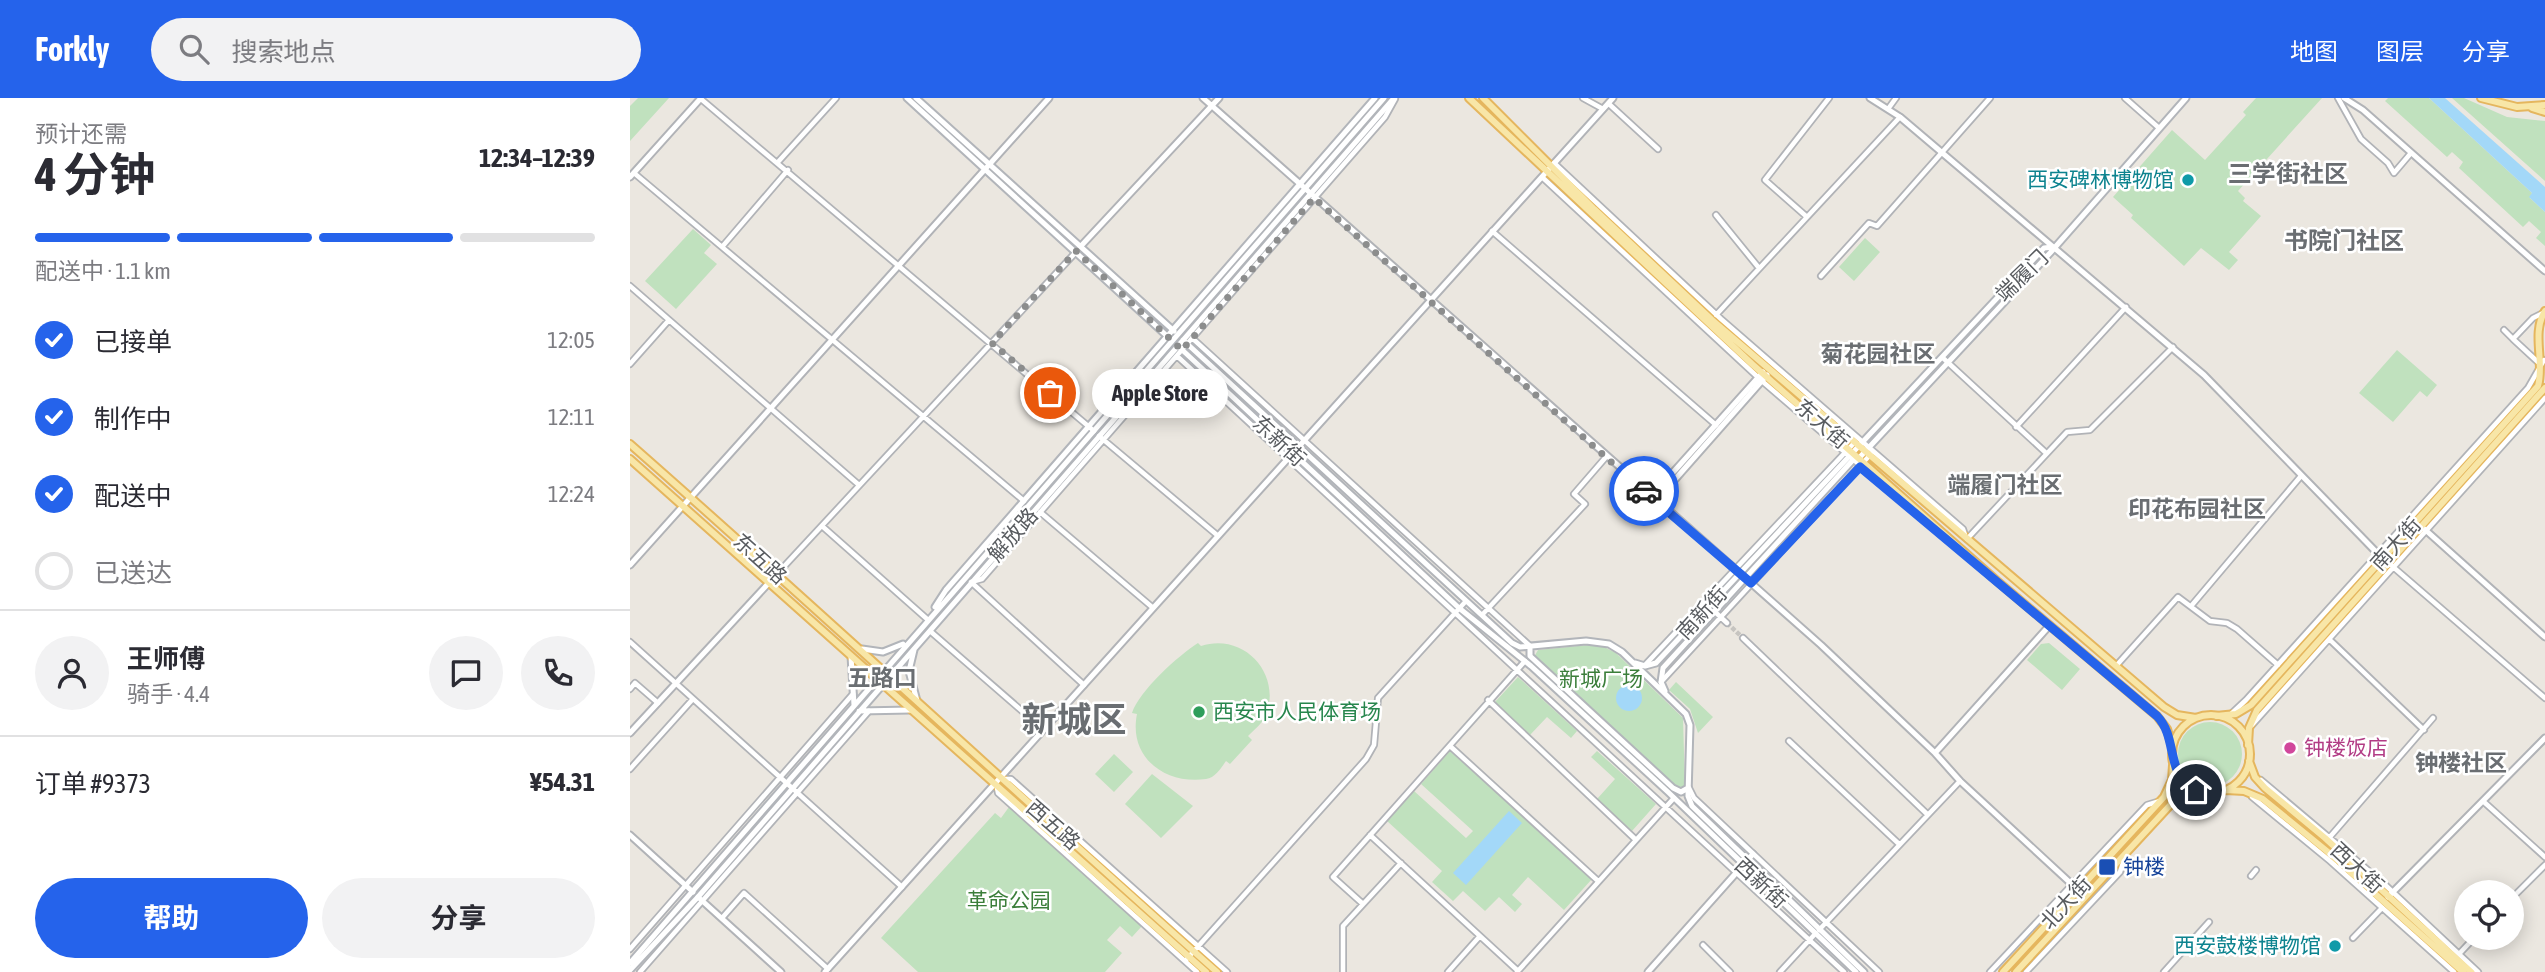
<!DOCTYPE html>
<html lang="zh">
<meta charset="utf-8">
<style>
:root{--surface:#fff;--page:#f2f2f3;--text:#2b2b33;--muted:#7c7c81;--line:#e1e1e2;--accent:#2563eb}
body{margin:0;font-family:"Asap Condensed","Noto Sans SC",sans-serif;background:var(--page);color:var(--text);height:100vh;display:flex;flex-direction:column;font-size:26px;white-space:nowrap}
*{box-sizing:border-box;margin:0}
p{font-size:23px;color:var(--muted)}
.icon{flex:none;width:38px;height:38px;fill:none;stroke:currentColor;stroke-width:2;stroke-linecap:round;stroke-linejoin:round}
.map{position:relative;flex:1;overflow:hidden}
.details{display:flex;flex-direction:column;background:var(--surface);width:630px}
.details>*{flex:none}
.buttons{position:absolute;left:1824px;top:782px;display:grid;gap:14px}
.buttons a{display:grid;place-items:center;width:70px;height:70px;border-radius:50%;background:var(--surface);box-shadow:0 4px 18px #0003;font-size:35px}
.pin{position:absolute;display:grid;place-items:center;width:60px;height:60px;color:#fff;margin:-30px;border:4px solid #fff;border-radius:50%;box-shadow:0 2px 7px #0007}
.courier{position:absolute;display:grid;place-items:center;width:70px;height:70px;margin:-35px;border:5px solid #2563eb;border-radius:50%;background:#fff;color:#222;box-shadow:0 2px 9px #0007}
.bubble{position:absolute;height:49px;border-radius:24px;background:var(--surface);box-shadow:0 4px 18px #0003;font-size:23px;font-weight:700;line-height:49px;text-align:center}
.headline em{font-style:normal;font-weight:700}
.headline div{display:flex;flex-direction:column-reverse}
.headline{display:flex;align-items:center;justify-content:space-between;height:119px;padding:0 35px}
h1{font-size:46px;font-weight:700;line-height:52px}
.bar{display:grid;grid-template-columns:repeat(4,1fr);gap:10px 7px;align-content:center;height:84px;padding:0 35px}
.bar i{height:9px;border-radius:5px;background:var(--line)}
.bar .current{background:var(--accent)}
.bar p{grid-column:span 4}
.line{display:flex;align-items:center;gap:18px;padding:0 35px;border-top:2px solid var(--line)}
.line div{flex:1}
.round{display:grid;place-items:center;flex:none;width:74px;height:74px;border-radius:37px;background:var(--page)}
ol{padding:0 35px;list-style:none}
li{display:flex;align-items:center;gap:21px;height:77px}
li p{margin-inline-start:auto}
li .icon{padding:7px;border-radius:50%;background:var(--accent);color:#fff;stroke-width:4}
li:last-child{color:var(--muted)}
li i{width:38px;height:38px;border:4px solid var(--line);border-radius:50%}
.cta{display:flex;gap:14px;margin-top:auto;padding:14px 35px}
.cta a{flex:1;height:80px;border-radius:42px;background:var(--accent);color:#fff;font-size:28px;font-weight:700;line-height:80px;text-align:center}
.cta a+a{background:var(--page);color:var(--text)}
header{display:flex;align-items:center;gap:42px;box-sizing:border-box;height:98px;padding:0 35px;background:var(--accent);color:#fff}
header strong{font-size:33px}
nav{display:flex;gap:38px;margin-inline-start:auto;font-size:24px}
.search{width:490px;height:63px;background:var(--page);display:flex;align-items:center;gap:18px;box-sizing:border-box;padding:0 24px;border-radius:38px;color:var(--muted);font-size:26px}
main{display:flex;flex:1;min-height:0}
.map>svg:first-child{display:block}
.green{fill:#c0e1be}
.water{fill:#a3d8f8}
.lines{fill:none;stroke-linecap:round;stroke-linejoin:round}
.minor-tunnel{stroke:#c6c4c0;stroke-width:4.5;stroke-dasharray:4.5 2;stroke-linecap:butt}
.minor-casing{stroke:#b1b3b7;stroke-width:8}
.tertiary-casing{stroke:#b1b3b7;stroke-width:9}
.secondary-casing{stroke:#b2b5ba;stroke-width:9}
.primary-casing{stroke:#e5b65e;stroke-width:10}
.minor{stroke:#fff;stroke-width:4.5}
.tertiary{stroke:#fff;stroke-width:5}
.secondary{stroke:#fff;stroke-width:5}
.primary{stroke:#f8e6a7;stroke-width:6}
.done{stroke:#8c8d8d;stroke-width:7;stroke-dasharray:0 12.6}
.route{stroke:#2563eb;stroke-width:9}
.culture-dot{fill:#0f9aa8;stroke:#fff;stroke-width:2.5}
.leisure-dot{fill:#2e9e5b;stroke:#fff;stroke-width:2.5}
.hotel-dot{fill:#d1479c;stroke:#fff;stroke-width:2.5}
.transit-dot{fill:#1a4fb4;stroke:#fff;stroke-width:2.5}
.labels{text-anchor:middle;stroke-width:5;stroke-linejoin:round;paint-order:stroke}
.culture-label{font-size:21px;fill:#0d838f;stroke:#fff;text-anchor:end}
.street-label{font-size:21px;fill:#595c60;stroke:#fff}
.park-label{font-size:21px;fill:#3b7e3a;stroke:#fff}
.leisure-label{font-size:21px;fill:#27864d;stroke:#fff;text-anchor:start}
.hotel-label{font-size:21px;fill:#b23c85;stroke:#fff;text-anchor:start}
.transit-label{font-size:21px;fill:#164399;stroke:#fff;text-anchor:start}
.neighbourhood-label{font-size:23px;font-weight:bold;fill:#6a6e72;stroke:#fff}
.quarter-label{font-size:24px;font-weight:bold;fill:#6a6e72;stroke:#fff}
.town-label{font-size:35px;font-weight:bold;fill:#6a6e72;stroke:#fff}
</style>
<header>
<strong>Forkly</strong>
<div class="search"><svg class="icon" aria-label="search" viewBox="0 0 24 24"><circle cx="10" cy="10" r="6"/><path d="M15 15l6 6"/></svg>搜索地点</div>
<nav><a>地图</a><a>图层</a><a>分享</a></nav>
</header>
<main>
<section class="details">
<div class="headline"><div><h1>4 分钟</h1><p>预计还需</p></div><em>12:34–12:39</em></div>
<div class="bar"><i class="current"></i><i class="current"></i><i class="current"></i><i></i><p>配送中 · 1.1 km</p></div>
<ol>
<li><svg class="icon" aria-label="check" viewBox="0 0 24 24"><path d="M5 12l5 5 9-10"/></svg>已接单<p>12:05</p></li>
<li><svg class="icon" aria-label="check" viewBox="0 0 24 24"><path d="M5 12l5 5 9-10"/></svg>制作中<p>12:11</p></li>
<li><svg class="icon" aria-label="check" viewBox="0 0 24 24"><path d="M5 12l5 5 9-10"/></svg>配送中<p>12:24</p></li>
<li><i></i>已送达</li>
</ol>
<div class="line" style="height:126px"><a class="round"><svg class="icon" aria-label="person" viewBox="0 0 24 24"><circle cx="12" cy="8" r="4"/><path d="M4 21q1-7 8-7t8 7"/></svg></a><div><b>王师傅</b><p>骑手 · 4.4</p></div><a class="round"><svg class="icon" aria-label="chat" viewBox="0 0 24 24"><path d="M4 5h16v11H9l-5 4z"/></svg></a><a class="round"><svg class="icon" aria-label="phone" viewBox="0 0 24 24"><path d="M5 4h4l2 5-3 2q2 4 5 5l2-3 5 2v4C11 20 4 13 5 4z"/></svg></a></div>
<div class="line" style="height:91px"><div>订单 #9373</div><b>¥54.31</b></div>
<div class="cta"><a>帮助</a><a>分享</a></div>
</section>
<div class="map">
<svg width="1915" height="874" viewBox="0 0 1915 874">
<rect width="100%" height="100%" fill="#ebe7e0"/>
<path class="green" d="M 8,0 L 39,0 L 0,43 L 0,8 Z
M 1626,0 L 1692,0 L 1608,93 L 1615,100 L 1613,103 L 1631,118 L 1599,154 L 1608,162 L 1599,172 L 1571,150 L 1554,168 L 1501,120 L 1503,117 L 1483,99 L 1542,32 L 1575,62 L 1616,17 L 1613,14 Z
M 1758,0 L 1799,0 L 1902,95 L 1900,100 L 1915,114 L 1915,148 L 1906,140 L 1911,134 L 1899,123 L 1893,129 L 1829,70 L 1833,64 L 1822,54 L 1817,59 L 1755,3 Z
M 1822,0 L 1834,0 L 1877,19 L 1915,23 L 1915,83 Z
M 63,131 L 81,147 L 74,155 L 87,166 L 46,211 L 15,183 Z
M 1235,140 L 1250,154 L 1224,183 L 1209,169 Z
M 1767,252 L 1807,287 L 1797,299 L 1790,293 L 1763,324 L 1729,295 Z
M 568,545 L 571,548 C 614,534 652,576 636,617 C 633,625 624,632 618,638 L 622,642 L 600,666 L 596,663 C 591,670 585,680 576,681 C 536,687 498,660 507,616 L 502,615 C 509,593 549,557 568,545 Z
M 1419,545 L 1450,571 L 1432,592 L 1397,562 L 1411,546 Z
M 968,546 L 986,555 L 1053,620 L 1055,690 L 1051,693 L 904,559 L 908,552 Z
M 888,579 L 947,633 L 941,640 L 917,619 L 900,637 L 865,604 Z
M 1046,584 L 1083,619 L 1068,635 L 1060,611 L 1039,592 Z
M1548 656a32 32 0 1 1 64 0a32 32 0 1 1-64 0Z
M 820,653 L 962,781 L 934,812 L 898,779 L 882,797 L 892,806 L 885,814 L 869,799 L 855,813 L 833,793 L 823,803 L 802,784 L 812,773 L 757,723 L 784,693 L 836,740 L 843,733 L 791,686 Z
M 967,653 L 1026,706 L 1002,733 L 967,701 L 985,681 L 961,659 Z
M 484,656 L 503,674 L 484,694 L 465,676 Z
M 522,676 L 563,708 L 531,740 L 495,706 Z
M 379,709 L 512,828 L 502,839 L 490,828 L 477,842 L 492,855 L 475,874 L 288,874 L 251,840 L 365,715 L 371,720 Z"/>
<path class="water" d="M 1799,0 L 1815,0 L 1915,89 L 1915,114 L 1899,99 L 1902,95 Z
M986 600a13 13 0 1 1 26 0a13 13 0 1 1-26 0Z
M 879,713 L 892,725 L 836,787 L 823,775 Z"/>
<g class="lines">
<path class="minor-tunnel" d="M 1097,525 L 1113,540"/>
<defs>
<path id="minor" d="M 953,0 L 973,11
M 1495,0 L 1529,30
M 1708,0 L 1731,41 L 1758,65 L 1764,75 L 1781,55
M 71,1 L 464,333
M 979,6 L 1028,51
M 1258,11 L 1266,0
M 148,64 L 206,0
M 924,65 L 1091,221 L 1333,431 L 1335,437
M 4,75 L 394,403
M 912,79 L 1132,283 L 1317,442
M 1086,117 L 1129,170
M 1177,119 L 1135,82 L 1199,0
M 862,133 L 1086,327
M 92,149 L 158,72
M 1191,178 L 1239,125 L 1247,128 L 1360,0
M 0,188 L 229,387
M 1086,217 L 1270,19
M 1874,232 L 1883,241
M 562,240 L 900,548
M 547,258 L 1214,874
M 1313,260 L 1415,354
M 1909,265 L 1883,241 L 1903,220 L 1913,215
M 0,266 L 39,222
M 1386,329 L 1496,209
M 469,338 L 587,437
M 410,414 L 522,509
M 192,428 L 297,521
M 1337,441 L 1437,334 L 1460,332 L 1543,249
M 1762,468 L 1915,600
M 147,476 L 446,154
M 1562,507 L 1671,378
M 1084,513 L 1097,525
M 852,517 L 955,406 L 944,396 L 976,359
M 300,533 L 414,632
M 1113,540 L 1297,716
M 1699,541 L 1794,632
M 0,544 L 272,789
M 1015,567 L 1225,344
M 1486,568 L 1548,499 L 1580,523 L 1597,525 L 1607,531 L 1648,567
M 1031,584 L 1241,356
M 454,587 L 341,484 L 352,481 L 755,19 L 765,1
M 0,591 L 5,585 L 28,605
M 858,602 L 1005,741
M 1600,617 L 1616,602 L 1898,290 L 1914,262
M 1622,627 L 1915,300
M 1159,643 L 1269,746
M 820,648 L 968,783
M 0,671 L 62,602
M 374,681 L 381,681 L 597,874
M 1631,682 L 1752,784 L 1848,874
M 367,690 L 368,695 L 567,874
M 1059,690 L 1064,700 L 1249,874
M 1622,699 L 1700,763 L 1824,874
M 1854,704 L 1915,759
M 740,737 L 888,873
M 1699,740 L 1803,620
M 1621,778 L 1626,772
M 1881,801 L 1915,767
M 733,806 L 703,779 L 895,563
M 92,820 L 114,795 L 198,871
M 1189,832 L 1330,683
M 1723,840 L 1752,810
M 1073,847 L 1100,874
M 0,851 L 223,596
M 1829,856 L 1844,840
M 555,863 L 736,661 L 744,647 L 748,600 L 836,503
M 10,874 L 239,613
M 713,874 L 713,828 L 771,765
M 818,874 L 850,838
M 887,874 L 1044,700
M 1150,874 L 1185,836
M 1360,874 L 1517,707 L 1530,703
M 1396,874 L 1490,774 L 1496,756
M 1534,874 L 1579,824"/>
<path id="tertiary" d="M 573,0 L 1191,547 L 1305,655 L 1330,683 L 1448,792
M 1240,0 L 1270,19 L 1574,277 L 1753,461
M 1714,0 L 1733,12 L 1915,173
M 0,79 L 71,0
M 451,148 L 589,0
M 1021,399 L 1133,274
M 1026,403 L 1137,277
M 1791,428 L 1915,539
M 0,467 L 419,0
M 0,635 L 147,476
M 1305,655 L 1419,528
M 0,737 L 63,794
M 68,799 L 151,874
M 1758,799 L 1915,640
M 195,874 L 983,0
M 1018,874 L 1123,756"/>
<path id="secondary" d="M 277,0 L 537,238
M 286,0 L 544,233
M 553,242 L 882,545 L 890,549 L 956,543 L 979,546 L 992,554 L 1056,616 L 1060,627 L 1058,698 L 1062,708 L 1234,874
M 548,248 L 829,510 L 901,568 L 1038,694 L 1226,874
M 305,509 L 316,492 L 745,0
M 900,548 L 900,558 L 1043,690 L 1051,694 L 1058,690
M 232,551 L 253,554 L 273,546
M 284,552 L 279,573 L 287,603
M 221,558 L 224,607
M 1005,565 L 1015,568 L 1026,565 L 1414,150 L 1423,149
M 1035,593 L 1031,584 L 1033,570 L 1222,363 L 1230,359 L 1420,155 L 1556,0
M 229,613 L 281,612
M 0,865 L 754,0
M 0,872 L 68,799 L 764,0"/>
<path id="primary" d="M 839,0 L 1122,266 L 1367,483 L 1527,618 L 1537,631 L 1542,648
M 853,0 L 964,111 L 1082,222 L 1534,609 L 1547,617 L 1566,620
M 1851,0 L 1887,9 L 1915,7
M 1902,10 L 1915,14
M 0,346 C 198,520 390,699 587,874
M 0,361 L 576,874
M1542 656a39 39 0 1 1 78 0a39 39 0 1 1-78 0Z
M 1586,618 L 1606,616 L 1621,607 L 1908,288 C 1915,264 1901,235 1915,213
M 1618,647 L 1619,630 L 1627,612 L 1915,290
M 1619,663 L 1625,679 L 1635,690 L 1695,740 L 1841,874
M 1596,692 L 1614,693 L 1633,701 L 1698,754 L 1833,874
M 1373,874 L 1534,699 L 1542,682 L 1543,667
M 1386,874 L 1542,705 L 1560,696 L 1577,695"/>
</defs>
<use href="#minor" class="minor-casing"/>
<use href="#tertiary" class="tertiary-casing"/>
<use href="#secondary" class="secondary-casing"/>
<use href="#primary" class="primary-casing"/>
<use href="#minor" class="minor"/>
<use href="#tertiary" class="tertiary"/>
<use href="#secondary" class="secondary"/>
<use href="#primary" class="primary"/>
</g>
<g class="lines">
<path class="done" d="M 420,295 L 362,245 L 446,153 L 552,252 L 684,100 L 1014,393"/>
<path class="route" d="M 1014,393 L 1121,485 L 1230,369 L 1527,618 C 1549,641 1534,676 1566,692"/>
</g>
<g class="culture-dot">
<circle cx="1558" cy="82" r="7"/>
<circle cx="1705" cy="848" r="7"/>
</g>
<circle class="leisure-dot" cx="569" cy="614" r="7"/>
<circle class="hotel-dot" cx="1660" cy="650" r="7"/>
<rect class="transit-dot" x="1468" y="760" width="18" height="18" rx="3.5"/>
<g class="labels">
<g class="culture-label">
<text x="1544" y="89">西安碑林博物馆</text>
<text x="1691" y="855">西安鼓楼博物馆</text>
</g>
<g class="street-label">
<text transform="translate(1392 178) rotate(-44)" y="7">端履门</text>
<text transform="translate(1192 326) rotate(41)" y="7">东大街</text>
<text transform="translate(649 343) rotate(43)" y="7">东新街</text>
<text transform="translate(383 437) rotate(-49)" y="7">解放路</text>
<text transform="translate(1766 446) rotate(-48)" y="7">南大街</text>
<text transform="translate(130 461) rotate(42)" y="7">东五路</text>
<text transform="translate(1072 515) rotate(-48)" y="7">南新街</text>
<text transform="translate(423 727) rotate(41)" y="7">西五路</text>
<text transform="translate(1727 770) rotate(43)" y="7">西大街</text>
<text transform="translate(1131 785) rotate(43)" y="7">西新街</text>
<text transform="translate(1436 805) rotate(-47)" y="7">北大街</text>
</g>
<g class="park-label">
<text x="971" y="588">新城广场</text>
<text x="379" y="810">革命公园</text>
</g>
<g class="leisure-label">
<text x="583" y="621">西安市人民体育场</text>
</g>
<g class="hotel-label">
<text x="1674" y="657">钟楼饭店</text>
</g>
<g class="transit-label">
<text x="1493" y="776">钟楼</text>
</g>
<g class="neighbourhood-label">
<text x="1248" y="264">菊花园社区</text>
<text x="1375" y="395">端履门社区</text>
<text x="1567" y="419">印花布园社区</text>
<text x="252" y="588">五路口</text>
<text x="1831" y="673">钟楼社区</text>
</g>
<g class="quarter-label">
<text x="1658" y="84">三学街社区</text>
<text x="1714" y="151">书院门社区</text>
</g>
<g class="town-label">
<text x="444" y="634">新城区</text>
</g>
</g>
</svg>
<div class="buttons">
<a><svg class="icon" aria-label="locate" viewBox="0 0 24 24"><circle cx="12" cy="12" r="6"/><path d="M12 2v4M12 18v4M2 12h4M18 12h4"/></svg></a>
</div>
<div class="pin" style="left:420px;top:295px;background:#ea580c"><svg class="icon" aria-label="bag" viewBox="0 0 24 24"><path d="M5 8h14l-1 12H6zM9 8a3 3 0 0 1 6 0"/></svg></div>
<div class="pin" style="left:1566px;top:692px;background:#1f2937"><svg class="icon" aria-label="home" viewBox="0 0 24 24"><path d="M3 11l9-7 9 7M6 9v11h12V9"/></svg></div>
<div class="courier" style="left:1014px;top:393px"><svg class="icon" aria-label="car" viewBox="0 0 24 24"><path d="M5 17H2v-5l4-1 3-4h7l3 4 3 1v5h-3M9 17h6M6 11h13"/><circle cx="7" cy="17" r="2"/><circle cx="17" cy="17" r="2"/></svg></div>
<div class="bubble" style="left:462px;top:271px;width:136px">Apple Store</div>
</div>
</main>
